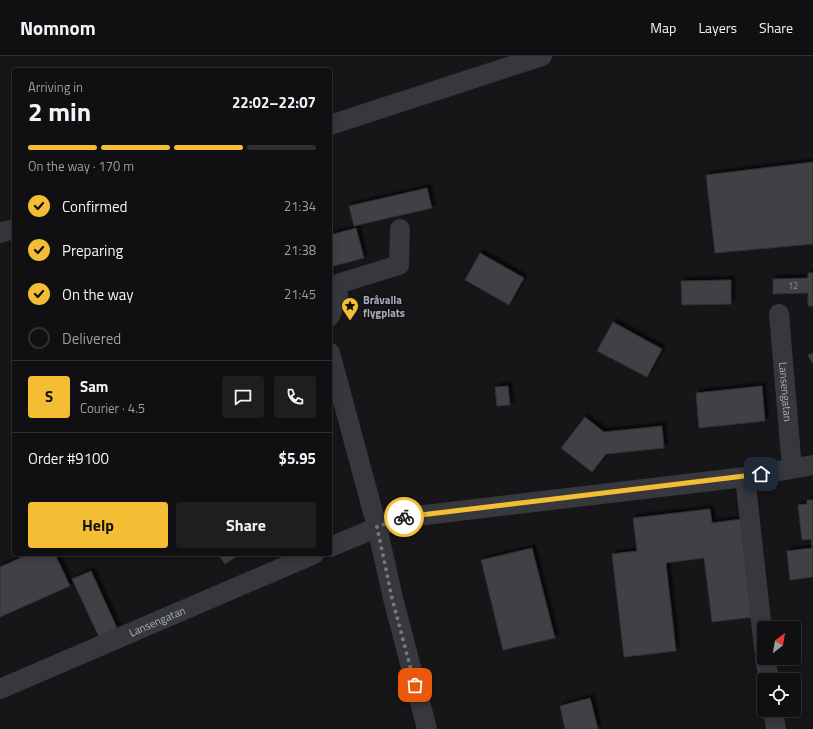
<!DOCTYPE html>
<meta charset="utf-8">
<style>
:root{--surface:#101012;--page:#1e1e20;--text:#f1f3f6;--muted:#9c9d9f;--line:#303032;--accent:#f3be34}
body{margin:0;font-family:"Titillium Web",sans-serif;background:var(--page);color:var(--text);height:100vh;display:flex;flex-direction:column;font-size:15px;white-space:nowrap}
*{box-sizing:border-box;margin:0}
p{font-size:13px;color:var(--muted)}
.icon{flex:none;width:22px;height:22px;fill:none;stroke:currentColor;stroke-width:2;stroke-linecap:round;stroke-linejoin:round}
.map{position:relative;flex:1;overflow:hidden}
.details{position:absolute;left:12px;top:12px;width:320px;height:488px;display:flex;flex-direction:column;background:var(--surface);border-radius:4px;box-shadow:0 2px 10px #0003,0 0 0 1px var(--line)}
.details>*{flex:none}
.needle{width:26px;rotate:31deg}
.controls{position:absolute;left:757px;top:565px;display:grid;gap:8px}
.controls a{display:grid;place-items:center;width:44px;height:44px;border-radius:4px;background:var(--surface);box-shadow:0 2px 10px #0003,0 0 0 1px var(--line);font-size:20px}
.pin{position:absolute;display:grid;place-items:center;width:34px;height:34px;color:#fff;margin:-17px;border-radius:8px;box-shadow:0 2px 6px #0006}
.courier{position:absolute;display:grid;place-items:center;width:40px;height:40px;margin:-20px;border:3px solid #f3be34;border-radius:50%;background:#fff;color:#222;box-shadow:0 1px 5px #0007}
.head em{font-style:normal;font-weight:700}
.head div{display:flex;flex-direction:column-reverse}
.head{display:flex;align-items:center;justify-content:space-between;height:68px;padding:0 16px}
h1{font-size:26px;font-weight:700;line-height:30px}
.bar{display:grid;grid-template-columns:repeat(4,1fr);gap:6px 4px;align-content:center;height:48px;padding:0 16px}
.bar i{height:5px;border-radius:3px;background:var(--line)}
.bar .current{background:var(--accent)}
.bar p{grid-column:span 4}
.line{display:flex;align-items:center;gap:10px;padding:0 16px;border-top:1px solid var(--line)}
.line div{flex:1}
.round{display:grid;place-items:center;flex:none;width:42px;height:42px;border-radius:4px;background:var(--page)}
ol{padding:0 16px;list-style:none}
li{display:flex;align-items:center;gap:12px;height:44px}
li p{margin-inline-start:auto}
li .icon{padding:4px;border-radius:50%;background:var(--accent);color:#111;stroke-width:4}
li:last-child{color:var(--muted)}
li i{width:22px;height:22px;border:2px solid var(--line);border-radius:50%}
.action{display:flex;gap:8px;margin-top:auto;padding:8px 16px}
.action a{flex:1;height:46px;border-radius:4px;background:var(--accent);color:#111;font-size:16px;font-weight:700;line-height:46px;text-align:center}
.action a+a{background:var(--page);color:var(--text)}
header{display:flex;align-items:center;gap:24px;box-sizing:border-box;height:56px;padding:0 20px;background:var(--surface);border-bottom:1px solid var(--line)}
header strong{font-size:19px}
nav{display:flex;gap:22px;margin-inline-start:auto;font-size:14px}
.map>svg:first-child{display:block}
.building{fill:#404145;stroke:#303034;filter:url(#shadow)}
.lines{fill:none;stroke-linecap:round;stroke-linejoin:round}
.minor{stroke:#37383d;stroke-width:20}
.done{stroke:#757880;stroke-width:4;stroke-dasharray:0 7.2}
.route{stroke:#f3be34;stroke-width:5}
.labels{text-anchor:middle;stroke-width:3;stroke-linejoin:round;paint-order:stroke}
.number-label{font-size:9px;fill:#8e919b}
.poi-label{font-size:11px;font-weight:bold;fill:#a8acb8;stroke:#111113;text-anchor:start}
.street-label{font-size:11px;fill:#a8acb8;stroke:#111113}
</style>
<header>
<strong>Nomnom</strong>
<nav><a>Map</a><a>Layers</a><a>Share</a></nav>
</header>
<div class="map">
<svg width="813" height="673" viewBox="0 0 813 673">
<defs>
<filter id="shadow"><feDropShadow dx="3.5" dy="-3.5" stdDeviation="1" flood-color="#0009"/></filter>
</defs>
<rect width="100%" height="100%" fill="#161618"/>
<path class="building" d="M 813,106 L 813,188 L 715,197 L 706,119 Z
M 427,132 L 432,152 L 354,170 L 349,150 Z
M 356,172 L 364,202 L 330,211 L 330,179 Z
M 480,197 L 524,222 L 509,249 L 465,224 Z
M 808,217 L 813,217 L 813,250 L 808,250 L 808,237 L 773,238 L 773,223 L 808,222 Z
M 731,224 L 731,248 L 682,249 L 681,225 Z
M 613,266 L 662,293 L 647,321 L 597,295 Z
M 813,297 L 813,308 L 808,299 Z
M 508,330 L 510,349 L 497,350 L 495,331 Z
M 762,330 L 765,365 L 699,372 L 696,337 Z
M 585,361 L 604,376 L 662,370 L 664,392 L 606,398 L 592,416 L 561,392 Z
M 807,444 L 813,444 L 813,521 L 790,524 L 787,495 L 812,492 L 811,483 L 802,484 L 798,449 L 807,448 Z
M 710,453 L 712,467 L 742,463 L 754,561 L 712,566 L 704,502 L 666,507 L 676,595 L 624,601 L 612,498 L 637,495 L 633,462 Z
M 532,492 L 555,582 L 503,594 L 481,504 Z
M 29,498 L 55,498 L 70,530 L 0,561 L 0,511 Z
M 218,498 L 240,498 L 225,508 Z
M 91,515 L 117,572 L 99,581 L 72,523 Z
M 590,642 L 598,673 L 565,673 L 560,650 Z"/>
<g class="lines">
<g class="minor">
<path d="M 330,69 L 542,0"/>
<path d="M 0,177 L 14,173"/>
<path id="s1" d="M 779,258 L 792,412"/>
<path d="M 330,260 L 338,239 L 334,229 L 399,209 L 400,173"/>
<path d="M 330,297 L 377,471 L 393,542 L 427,673"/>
<path d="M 745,421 L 764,592"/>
<path d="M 330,491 L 400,462 L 745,421 L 813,409"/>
<path d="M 765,602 L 769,624"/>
<path id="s2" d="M 0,633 L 314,498"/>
<path d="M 773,654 L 776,673"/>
</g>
</g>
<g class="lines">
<path class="done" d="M 404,461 L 377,471 L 392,542 L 415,629"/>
<path class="route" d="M 404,461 L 761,418"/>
</g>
<defs>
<symbol id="sight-pin" viewBox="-11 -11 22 30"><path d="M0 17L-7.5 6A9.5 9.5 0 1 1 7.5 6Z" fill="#f3be34" stroke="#111113"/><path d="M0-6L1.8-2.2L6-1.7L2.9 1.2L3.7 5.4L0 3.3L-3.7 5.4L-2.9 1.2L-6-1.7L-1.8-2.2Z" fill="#111"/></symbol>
</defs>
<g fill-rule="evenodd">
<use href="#sight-pin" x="340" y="240" width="20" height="27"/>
</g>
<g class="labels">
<g class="number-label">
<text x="793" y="233">12</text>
</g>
<g class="poi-label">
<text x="363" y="248">Bråvalla<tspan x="363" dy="13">flygplats</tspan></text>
</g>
<g class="street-label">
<text dy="4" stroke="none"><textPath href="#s1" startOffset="78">Lansengatan</textPath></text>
<text dy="4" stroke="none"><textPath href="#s2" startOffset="171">Lansengatan</textPath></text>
</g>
</g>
</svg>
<div class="controls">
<a><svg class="needle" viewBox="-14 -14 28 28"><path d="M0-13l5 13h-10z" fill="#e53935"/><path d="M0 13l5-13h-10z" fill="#9c9d9f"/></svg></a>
<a><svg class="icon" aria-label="locate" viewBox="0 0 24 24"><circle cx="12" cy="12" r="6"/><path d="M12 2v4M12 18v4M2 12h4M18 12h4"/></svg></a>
</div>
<div class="pin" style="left:415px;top:629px;background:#ea580c"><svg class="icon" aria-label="bag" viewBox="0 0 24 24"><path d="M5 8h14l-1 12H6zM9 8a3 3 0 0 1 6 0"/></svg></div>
<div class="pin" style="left:761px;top:418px;background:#1f2937"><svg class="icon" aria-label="home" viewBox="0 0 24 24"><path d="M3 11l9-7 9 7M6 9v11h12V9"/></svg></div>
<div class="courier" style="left:404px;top:461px"><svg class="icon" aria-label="bike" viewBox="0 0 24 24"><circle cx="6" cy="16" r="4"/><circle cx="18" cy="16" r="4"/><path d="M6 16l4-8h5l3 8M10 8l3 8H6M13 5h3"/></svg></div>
<section class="details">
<div class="head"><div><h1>2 min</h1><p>Arriving in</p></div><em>22:02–22:07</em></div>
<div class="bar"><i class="current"></i><i class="current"></i><i class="current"></i><i></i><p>On the way · 170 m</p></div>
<ol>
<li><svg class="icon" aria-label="check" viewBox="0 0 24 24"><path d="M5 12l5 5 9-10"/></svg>Confirmed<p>21:34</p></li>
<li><svg class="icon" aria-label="check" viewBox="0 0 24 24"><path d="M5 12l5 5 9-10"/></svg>Preparing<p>21:38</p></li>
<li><svg class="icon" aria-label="check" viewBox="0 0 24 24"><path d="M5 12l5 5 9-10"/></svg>On the way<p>21:45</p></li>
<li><i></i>Delivered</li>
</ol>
<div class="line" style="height:72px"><b class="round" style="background:var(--accent);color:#111">S</b><div><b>Sam</b><p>Courier · 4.5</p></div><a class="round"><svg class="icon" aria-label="chat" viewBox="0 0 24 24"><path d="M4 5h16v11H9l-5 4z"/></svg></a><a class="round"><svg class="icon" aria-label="phone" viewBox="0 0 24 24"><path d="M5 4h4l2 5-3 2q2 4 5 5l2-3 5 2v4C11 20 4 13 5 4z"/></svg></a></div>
<div class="line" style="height:52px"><div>Order #9100</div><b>$5.95</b></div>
<div class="action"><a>Help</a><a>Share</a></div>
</section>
</div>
